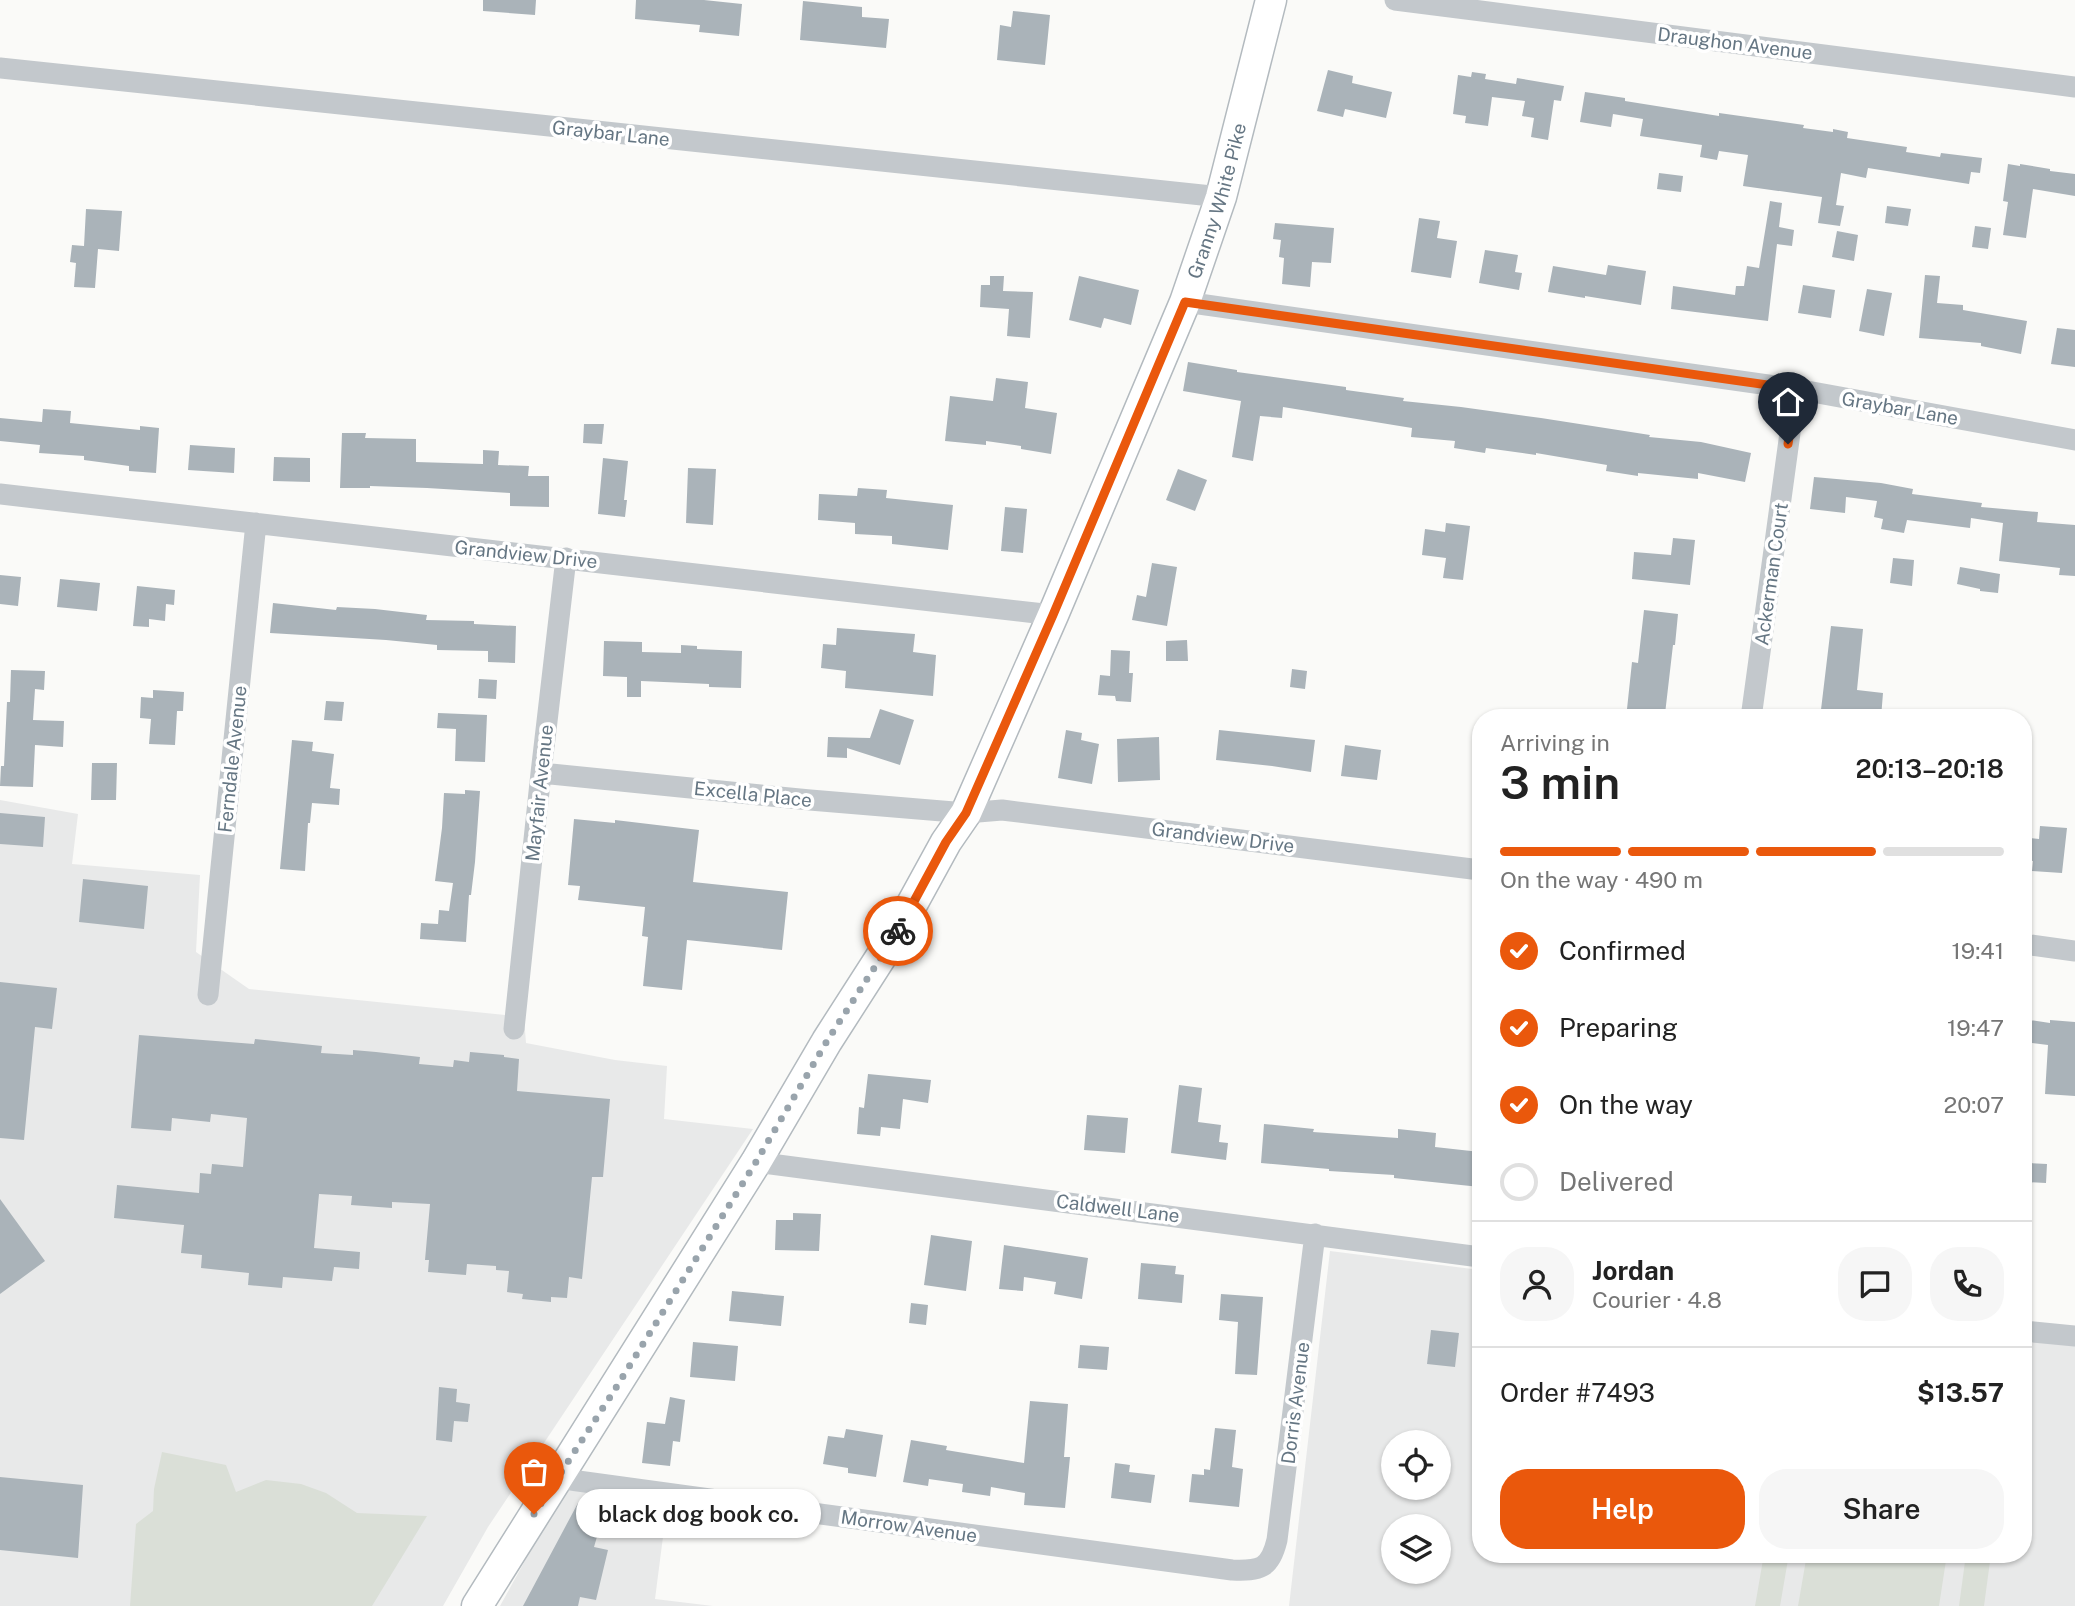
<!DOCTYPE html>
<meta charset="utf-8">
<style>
:root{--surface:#fff;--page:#f6f6f6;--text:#222;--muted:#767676;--line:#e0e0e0;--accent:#ea580c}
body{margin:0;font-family:"Public Sans",sans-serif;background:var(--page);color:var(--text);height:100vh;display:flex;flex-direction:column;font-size:26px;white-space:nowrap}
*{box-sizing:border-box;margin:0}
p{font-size:23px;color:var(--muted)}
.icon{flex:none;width:38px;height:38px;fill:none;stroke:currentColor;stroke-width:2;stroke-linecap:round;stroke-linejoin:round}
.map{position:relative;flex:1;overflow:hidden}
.sheet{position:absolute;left:1472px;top:709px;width:560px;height:854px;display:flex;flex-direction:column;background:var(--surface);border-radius:28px;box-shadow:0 2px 5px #0004}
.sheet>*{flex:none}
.tools{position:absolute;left:1381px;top:1430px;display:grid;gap:14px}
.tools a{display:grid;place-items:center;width:70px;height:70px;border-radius:50%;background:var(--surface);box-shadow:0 2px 5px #0004;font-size:35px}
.pin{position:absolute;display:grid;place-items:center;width:60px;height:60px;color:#fff;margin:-72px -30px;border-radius:50% 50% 50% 0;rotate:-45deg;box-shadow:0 0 7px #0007}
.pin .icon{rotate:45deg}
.courier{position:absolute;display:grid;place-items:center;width:70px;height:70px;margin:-35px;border:5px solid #ea580c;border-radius:50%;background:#fff;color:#222;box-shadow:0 2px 9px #0007}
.bubble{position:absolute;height:49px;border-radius:24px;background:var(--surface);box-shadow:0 2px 5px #0004;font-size:23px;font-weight:600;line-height:49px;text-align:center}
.head em{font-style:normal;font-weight:600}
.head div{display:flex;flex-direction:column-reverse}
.head{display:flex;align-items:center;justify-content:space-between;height:119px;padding:0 28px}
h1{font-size:46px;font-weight:600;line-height:52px}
.bar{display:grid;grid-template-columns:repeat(4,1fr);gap:10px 7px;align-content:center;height:84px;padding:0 28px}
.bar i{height:9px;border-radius:5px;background:var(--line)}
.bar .on{background:var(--accent)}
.bar p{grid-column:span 4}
.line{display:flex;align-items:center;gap:18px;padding:0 28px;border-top:2px solid var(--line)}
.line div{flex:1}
.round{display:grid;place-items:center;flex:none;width:74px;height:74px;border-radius:28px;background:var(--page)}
ol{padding:0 28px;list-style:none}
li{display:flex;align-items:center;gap:21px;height:77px}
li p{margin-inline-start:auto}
li .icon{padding:7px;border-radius:50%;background:var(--accent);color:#fff;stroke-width:4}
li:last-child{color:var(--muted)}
li i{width:38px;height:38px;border:4px solid var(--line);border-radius:50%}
.primary-button{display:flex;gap:14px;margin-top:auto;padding:14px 28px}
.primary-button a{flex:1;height:80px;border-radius:28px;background:var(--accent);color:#fff;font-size:28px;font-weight:600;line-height:80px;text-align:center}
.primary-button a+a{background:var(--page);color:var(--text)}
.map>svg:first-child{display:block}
.built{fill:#e8e9e9;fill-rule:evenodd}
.green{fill:#dadfd7}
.building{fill:#aab3b9}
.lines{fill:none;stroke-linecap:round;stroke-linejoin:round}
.secondary-casing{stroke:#b3babf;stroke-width:33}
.minor{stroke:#c3c8cc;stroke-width:21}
.secondary{stroke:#fff;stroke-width:30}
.done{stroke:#99a4ac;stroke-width:7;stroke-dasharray:0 12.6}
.route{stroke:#ea580c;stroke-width:9}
.labels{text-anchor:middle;stroke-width:7;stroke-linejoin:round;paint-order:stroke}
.street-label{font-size:19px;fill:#657683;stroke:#fff}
</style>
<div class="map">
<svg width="2075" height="1606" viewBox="0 0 2075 1606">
<rect width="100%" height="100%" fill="#fafaf8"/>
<path class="built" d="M 0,800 L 78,814 L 72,864 L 200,875 L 196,952 L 249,989 L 524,1017 L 526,1043 L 615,1060 L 667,1066 L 664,1119 L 753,1129 L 488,1527 L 443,1606 L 0,1606 Z
M 1330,1251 L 1480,1270 L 1480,1554 L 2023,1554 L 2023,1339 L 2075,1346 L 2075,1606 L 1289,1606 ZM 1393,1442 L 1438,1442 L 1438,1488 L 1393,1488 ZM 1393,1526 L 1438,1526 L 1438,1572 L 1393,1572 Z
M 564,1490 L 668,1498 L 655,1599 L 713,1606 L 500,1606 Z"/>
<path class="green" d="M 162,1452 L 226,1465 L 236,1492 L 266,1480 L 301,1484 L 326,1493 L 357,1513 L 427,1516 L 372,1606 L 130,1606 L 136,1524 L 153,1511 L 154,1489 Z
M 1764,1554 L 1789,1554 L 1780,1606 L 1755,1606 Z
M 1807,1554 L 1947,1554 L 1939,1606 L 1798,1606 Z
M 1966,1554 L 1991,1554 L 1984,1606 L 1959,1606 Z"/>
<path class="building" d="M 483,0 L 536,0 L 535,15 L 483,11 Z
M 636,0 L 704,0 L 742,4 L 739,36 L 699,32 L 700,25 L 635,19 Z
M 803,1 L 862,7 L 862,17 L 889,19 L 886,48 L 800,40 Z
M 1013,11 L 1050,15 L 1045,65 L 997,60 L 1000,25 L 1011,27 Z
M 1328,70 L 1353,76 L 1352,83 L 1392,92 L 1386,118 L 1345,109 L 1343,117 L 1317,111 Z
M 1472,72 L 1486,74 L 1485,79 L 1516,84 L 1517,78 L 1564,86 L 1561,101 L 1554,100 L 1548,140 L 1531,137 L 1534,118 L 1522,116 L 1525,101 L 1492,97 L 1488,126 L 1465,123 L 1466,116 L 1453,114 L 1458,75 L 1471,77 Z
M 1585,92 L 1625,98 L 1625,101 L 1719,116 L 1719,113 L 1804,125 L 1803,128 L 1833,132 L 1833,129 L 1848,132 L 1847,138 L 1907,147 L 1906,152 L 1940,157 L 1941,153 L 1982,158 L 1980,173 L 1971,172 L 1969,184 L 1868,168 L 1866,178 L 1841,173 L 1836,205 L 1844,206 L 1840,226 L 1818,223 L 1822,197 L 1743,186 L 1748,155 L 1719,151 L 1717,160 L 1700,157 L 1702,145 L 1640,136 L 1643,119 L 1613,114 L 1611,127 L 1580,122 Z
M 2008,164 L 2020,166 L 2020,164 L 2050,169 L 2050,171 L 2075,174 L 2075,196 L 2033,189 L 2026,238 L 2003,235 L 2008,202 L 2003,201 Z
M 1659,173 L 1683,176 L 1681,192 L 1657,189 Z
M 1770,201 L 1782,203 L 1779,227 L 1794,230 L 1792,246 L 1777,244 L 1768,321 L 1671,309 L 1673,286 L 1735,295 L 1736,286 L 1744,286 L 1747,266 L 1759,268 Z
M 1887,206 L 1911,209 L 1908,226 L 1885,223 Z
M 86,209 L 122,211 L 119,251 L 98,249 L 95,288 L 74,287 L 76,263 L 70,262 L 72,245 L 84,246 Z
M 1419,218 L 1440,221 L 1437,238 L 1457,241 L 1451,278 L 1411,272 Z
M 1275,223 L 1334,228 L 1331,263 L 1312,262 L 1310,287 L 1282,284 L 1284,258 L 1279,257 L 1281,240 L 1273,239 Z
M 1975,226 L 1991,228 L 1988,249 L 1972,247 Z
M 1837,231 L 1858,235 L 1854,261 L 1832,257 Z
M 1485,250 L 1518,255 L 1515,272 L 1522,273 L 1519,290 L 1479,283 Z
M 1608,265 L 1646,271 L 1641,305 L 1585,296 L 1585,298 L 1548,292 L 1553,266 L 1606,275 Z
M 1925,275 L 1940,276 L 1937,303 L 1963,305 L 1963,310 L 2027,321 L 2021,354 L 1981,346 L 1981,343 L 1919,338 Z
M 990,276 L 1004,276 L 1003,291 L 1033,292 L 1030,338 L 1007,336 L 1009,309 L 980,307 L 981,285 L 990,285 Z
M 1079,276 L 1139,290 L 1131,325 L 1104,318 L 1101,328 L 1069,320 Z
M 1803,285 L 1835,290 L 1831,318 L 1798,313 Z
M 1867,289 L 1892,293 L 1884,336 L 1859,331 Z
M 2057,328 L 2075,330 L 2075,367 L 2051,364 Z
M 1188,362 L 1237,370 L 1237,372 L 1346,387 L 1346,390 L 1404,398 L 1403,401 L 1461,407 L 1541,418 L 1650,435 L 1649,437 L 1701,442 L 1751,453 L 1745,482 L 1698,473 L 1698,479 L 1638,473 L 1638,476 L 1606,471 L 1607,465 L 1536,453 L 1536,455 L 1486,448 L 1485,453 L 1454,448 L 1455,441 L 1411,437 L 1412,428 L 1283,407 L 1282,418 L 1260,416 L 1253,461 L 1232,457 L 1241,401 L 1183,391 Z
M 996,378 L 1028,382 L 1025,408 L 1057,413 L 1051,454 L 1021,449 L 1021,446 L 986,441 L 986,445 L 945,441 L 950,396 L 993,401 Z
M 43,409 L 71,411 L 70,423 L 140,430 L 140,426 L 159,428 L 156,473 L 129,471 L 129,466 L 84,460 L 84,456 L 39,453 L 40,445 L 0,441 L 0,418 L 42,422 Z
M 584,424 L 604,424 L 602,444 L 583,443 Z
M 342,433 L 366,433 L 365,438 L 416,439 L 416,462 L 483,464 L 483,450 L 499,451 L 498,465 L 529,466 L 528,476 L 549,476 L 549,507 L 510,506 L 510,493 L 427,488 L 370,486 L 370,488 L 340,488 Z
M 190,445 L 235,448 L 234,473 L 188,470 Z
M 274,457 L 310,458 L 310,482 L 273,481 Z
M 603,458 L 628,461 L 624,500 L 627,500 L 625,517 L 598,514 Z
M 688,468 L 716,469 L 713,525 L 686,523 Z
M 1178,469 L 1207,480 L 1195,511 L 1166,500 Z
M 1814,477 L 1881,483 L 1913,489 L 1912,494 L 1982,503 L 1981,507 L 2038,512 L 2037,522 L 2075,525 L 2075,576 L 2059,575 L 2060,568 L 1999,561 L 2003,523 L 1971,518 L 1970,528 L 1907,520 L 1904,533 L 1881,529 L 1883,519 L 1874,517 L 1877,501 L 1846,497 L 1845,513 L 1810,509 Z
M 858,488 L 887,490 L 886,498 L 953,505 L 948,550 L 892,544 L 892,536 L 855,534 L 855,523 L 818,520 L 819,494 L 857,496 Z
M 1005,507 L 1027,509 L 1023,553 L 1001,551 Z
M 1446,523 L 1470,526 L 1463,580 L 1443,578 L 1446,558 L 1422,555 L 1425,529 L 1445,532 Z
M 1673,538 L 1695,540 L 1690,585 L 1632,579 L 1634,552 L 1671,555 Z
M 1893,558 L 1914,560 L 1912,586 L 1890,583 Z
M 1152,563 L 1177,567 L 1167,626 L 1132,620 L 1137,595 L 1146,597 Z
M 1960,567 L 2000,574 L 1998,593 L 1980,591 L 1980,589 L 1957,584 Z
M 0,575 L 21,577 L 18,606 L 0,604 Z
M 60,579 L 100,583 L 97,611 L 57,607 Z
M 137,586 L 175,590 L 174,605 L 166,604 L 165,621 L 149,619 L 149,627 L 133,626 Z
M 273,603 L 336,610 L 337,607 L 375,609 L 427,615 L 426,620 L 474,621 L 474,624 L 516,626 L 515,663 L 488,662 L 488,651 L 437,650 L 437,645 L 386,640 L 270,633 Z
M 1644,610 L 1678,614 L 1675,645 L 1673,645 L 1665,714 L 1627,709 L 1632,662 L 1638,663 Z
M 1831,626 L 1863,629 L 1857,690 L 1883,693 L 1881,718 L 1820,718 Z
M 837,628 L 915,634 L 913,652 L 936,655 L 933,696 L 845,688 L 846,671 L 821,668 L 823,644 L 836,645 Z
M 1187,640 L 1188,661 L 1166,661 L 1166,641 Z
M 604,641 L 642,642 L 642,652 L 681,653 L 681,645 L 697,646 L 697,649 L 742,651 L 741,688 L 709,687 L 709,684 L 641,681 L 641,697 L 627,697 L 627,677 L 603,676 Z
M 1111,650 L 1130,651 L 1129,673 L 1133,673 L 1131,702 L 1116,701 L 1115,696 L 1098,695 L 1100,675 L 1110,676 Z
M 1292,669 L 1307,671 L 1305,689 L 1290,687 Z
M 11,670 L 45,671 L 44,690 L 35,689 L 33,720 L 64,721 L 63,747 L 35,745 L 33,787 L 0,786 L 1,766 L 4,766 L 7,702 L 10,702 Z
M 479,679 L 497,680 L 496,699 L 478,698 Z
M 153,690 L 184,692 L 183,711 L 177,711 L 175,745 L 149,744 L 151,719 L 140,718 L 141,697 L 153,698 Z
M 326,701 L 344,702 L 342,721 L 324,720 Z
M 880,709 L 914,720 L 900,765 L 847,748 L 847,758 L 827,757 L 828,737 L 870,738 Z
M 438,713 L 487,715 L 485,762 L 455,761 L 456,729 L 437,728 Z
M 1066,730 L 1082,733 L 1081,740 L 1099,744 L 1092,784 L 1058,778 Z
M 1219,730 L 1315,740 L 1311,772 L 1272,766 L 1216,760 Z
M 1159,737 L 1160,780 L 1118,782 L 1117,739 Z
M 292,740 L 313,742 L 312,751 L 334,754 L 330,788 L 340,789 L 339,805 L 312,803 L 310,823 L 308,823 L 305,871 L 280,869 Z
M 1345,745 L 1381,750 L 1377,780 L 1341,776 Z
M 92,763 L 117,763 L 116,800 L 91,800 Z
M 465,790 L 480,791 L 475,862 L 471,895 L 469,895 L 466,942 L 420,939 L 421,923 L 438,924 L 439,910 L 449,911 L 453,883 L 435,881 L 442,828 L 444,793 L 465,794 Z
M 0,813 L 45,817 L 43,847 L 0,844 Z
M 574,819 L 615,823 L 615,820 L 699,830 L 693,882 L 788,892 L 782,950 L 687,940 L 682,990 L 643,986 L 648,937 L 642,936 L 645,907 L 578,900 L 580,886 L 568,885 Z
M 2040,826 L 2067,828 L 2062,873 L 2032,871 L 2033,861 L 2023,860 L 2023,837 L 2039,839 Z
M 83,879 L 148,886 L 144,929 L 79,922 Z
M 0,982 L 57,988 L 52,1029 L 35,1027 L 24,1140 L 0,1138 Z
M 2023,1019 L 2050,1023 L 2050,1020 L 2075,1022 L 2075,1096 L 2045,1094 L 2048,1045 L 2023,1042 Z
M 139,1035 L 254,1044 L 255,1039 L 322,1046 L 321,1053 L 353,1055 L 353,1050 L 376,1052 L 420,1057 L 419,1064 L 453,1067 L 454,1060 L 469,1062 L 470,1052 L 504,1055 L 504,1057 L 519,1059 L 517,1091 L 610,1099 L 603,1177 L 592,1177 L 582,1279 L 569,1277 L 567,1298 L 551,1297 L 551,1302 L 522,1299 L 523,1294 L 507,1292 L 509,1271 L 496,1270 L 496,1266 L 467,1264 L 466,1275 L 428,1272 L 429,1260 L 425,1260 L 430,1204 L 392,1202 L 392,1208 L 351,1205 L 352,1196 L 319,1194 L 314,1248 L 360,1252 L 359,1269 L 334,1267 L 332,1281 L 283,1277 L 282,1288 L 248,1285 L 249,1273 L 201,1268 L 202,1255 L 181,1253 L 184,1225 L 114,1218 L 117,1185 L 199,1193 L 200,1173 L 211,1174 L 212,1164 L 243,1167 L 247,1118 L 211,1114 L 210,1122 L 172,1118 L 171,1131 L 131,1128 Z
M 868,1074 L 931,1080 L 928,1103 L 903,1099 L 900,1129 L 881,1127 L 880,1136 L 857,1134 L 859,1107 L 864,1108 Z
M 1179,1085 L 1202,1088 L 1198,1122 L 1221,1125 L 1219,1142 L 1228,1143 L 1226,1160 L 1171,1153 Z
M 1087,1115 L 1128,1118 L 1125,1153 L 1084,1150 Z
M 1264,1124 L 1314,1129 L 1313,1132 L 1398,1138 L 1398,1129 L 1436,1133 L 1435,1147 L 1480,1152 L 1480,1187 L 1394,1178 L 1394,1175 L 1329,1171 L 1329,1169 L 1261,1163 Z
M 2027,1163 L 2047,1164 L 2046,1183 L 2026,1182 Z
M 0,1199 L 45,1261 L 0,1294 Z
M 793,1213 L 821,1214 L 819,1251 L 775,1250 L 776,1220 L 793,1220 Z
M 931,1235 L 972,1241 L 966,1291 L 924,1285 Z
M 1004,1245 L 1088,1258 L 1082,1299 L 1054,1294 L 1056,1282 L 1024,1277 L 1023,1291 L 999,1289 Z
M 1141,1263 L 1176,1266 L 1175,1274 L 1184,1275 L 1182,1303 L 1138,1299 Z
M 732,1291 L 784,1296 L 781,1326 L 729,1321 Z
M 1221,1294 L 1263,1297 L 1257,1375 L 1235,1374 L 1238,1322 L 1219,1320 Z
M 911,1303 L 928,1305 L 926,1325 L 909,1323 Z
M 1431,1330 L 1459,1333 L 1455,1367 L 1427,1364 Z
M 693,1342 L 738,1346 L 735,1381 L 690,1377 Z
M 1080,1345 L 1109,1347 L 1107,1370 L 1078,1368 Z
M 439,1387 L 457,1389 L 456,1402 L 470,1404 L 468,1422 L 454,1421 L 452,1442 L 436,1440 Z
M 670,1397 L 685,1400 L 680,1442 L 673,1441 L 670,1466 L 642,1463 L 647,1422 L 665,1424 Z
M 1030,1401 L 1068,1404 L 1064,1457 L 1070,1457 L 1065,1508 L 1024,1505 L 1025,1493 L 991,1487 L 990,1496 L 962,1492 L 963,1484 L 929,1479 L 928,1486 L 903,1482 L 911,1440 L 947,1446 L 946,1450 L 1024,1463 Z
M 1215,1428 L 1236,1430 L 1232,1467 L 1243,1469 L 1239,1507 L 1189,1502 L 1192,1474 L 1204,1475 L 1204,1469 L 1210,1470 Z
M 846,1429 L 883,1435 L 876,1477 L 848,1473 L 848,1468 L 823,1464 L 828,1436 L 844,1438 Z
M 1115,1463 L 1130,1465 L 1129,1472 L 1155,1475 L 1151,1503 L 1111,1498 Z
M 0,1477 L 83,1485 L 78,1558 L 0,1550 Z
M 578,1503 L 605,1509 L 594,1547 L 608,1550 L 596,1600 L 580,1597 L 578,1606 L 523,1606 Z"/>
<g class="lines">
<defs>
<g id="secondary">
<path id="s1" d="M 477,1606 L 756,1162 L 827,1041 L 895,935 L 946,842 L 966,813 L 1053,615 L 1185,302 L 1221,197 L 1271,0"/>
</g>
</defs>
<use href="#secondary" class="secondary-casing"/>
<path class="minor" d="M 1395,0 L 2075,87
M 0,68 L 1221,197
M 1185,302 L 1796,389 L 2075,440
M 0,494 L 1053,615
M 1751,718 L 1796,389
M 541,773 L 810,800 L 966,813 L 1002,810 L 1480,870
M 2023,944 L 2075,951
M 208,995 L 256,523
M 514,1029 L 541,773 L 566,558
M 756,1162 L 1480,1257
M 2023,1331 L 2075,1336
M 556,1478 L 1232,1570 C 1260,1571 1270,1569 1277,1540 L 1315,1234"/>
<use href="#secondary" class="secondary"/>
</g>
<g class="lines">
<path class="done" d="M 534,1514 L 612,1394 L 756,1162 L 827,1041 L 898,931"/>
<path class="route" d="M 898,931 L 946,842 L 966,813 L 1053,615 L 1185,302 L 1796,389 L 1788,444"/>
</g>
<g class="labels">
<g class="street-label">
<text transform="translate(1735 43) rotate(7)" y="7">Draughon Avenue</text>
<text transform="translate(611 133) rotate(6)" y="7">Graybar Lane</text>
<text dy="7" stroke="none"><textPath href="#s1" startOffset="1594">Granny White Pike</textPath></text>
<text transform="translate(1900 408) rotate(10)" y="7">Graybar Lane</text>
<text transform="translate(526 554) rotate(6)" y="7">Grandview Drive</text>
<text transform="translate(1771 574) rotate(-82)" y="7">Ackerman Court</text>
<text transform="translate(232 759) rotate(-84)" y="7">Ferndale Avenue</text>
<text transform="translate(539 793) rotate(-84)" y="7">Mayfair Avenue</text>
<text transform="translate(753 794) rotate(6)" y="7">Excella Place</text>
<text transform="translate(1223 837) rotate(7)" y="7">Grandview Drive</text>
<text transform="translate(1118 1208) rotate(7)" y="7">Caldwell Lane</text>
<text transform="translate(1295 1403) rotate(-83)" y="7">Dorris Avenue</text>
<text transform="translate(909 1526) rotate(8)" y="7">Morrow Avenue</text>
</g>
</g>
</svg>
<div class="tools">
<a><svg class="icon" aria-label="locate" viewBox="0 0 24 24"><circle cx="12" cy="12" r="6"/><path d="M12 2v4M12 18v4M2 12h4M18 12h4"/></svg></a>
<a><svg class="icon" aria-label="layers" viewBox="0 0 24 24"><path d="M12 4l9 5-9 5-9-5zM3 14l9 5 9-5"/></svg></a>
</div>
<div class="pin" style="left:534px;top:1514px;background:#ea580c"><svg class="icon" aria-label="bag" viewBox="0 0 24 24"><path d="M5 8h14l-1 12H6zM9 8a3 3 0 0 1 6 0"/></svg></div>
<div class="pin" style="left:1788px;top:444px;background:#1f2937"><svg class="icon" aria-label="home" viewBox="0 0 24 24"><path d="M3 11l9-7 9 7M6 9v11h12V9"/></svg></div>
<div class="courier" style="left:898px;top:931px"><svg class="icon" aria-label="bike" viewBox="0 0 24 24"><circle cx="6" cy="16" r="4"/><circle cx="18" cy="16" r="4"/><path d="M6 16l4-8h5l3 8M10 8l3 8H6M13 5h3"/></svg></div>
<div class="bubble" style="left:576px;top:1489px;width:245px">black dog book co.</div>
<section class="sheet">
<div class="head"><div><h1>3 min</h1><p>Arriving in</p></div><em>20:13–20:18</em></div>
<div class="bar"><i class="on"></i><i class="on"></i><i class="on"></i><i></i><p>On the way · 490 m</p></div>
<ol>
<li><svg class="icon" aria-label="check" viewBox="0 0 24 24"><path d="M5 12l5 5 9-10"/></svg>Confirmed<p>19:41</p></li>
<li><svg class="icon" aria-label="check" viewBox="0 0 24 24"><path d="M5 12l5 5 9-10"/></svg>Preparing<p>19:47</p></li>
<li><svg class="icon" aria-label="check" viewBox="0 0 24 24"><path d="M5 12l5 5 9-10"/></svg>On the way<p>20:07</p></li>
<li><i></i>Delivered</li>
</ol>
<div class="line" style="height:126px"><a class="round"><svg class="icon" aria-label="person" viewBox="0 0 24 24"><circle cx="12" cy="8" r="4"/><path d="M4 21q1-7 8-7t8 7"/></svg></a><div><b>Jordan</b><p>Courier · 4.8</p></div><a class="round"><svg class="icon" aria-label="chat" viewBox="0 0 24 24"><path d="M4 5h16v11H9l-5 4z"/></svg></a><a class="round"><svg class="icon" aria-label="phone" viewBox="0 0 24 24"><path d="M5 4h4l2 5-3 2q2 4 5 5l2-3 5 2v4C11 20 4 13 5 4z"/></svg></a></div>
<div class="line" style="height:91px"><div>Order #7493</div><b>$13.57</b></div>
<div class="primary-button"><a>Help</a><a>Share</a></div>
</section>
</div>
